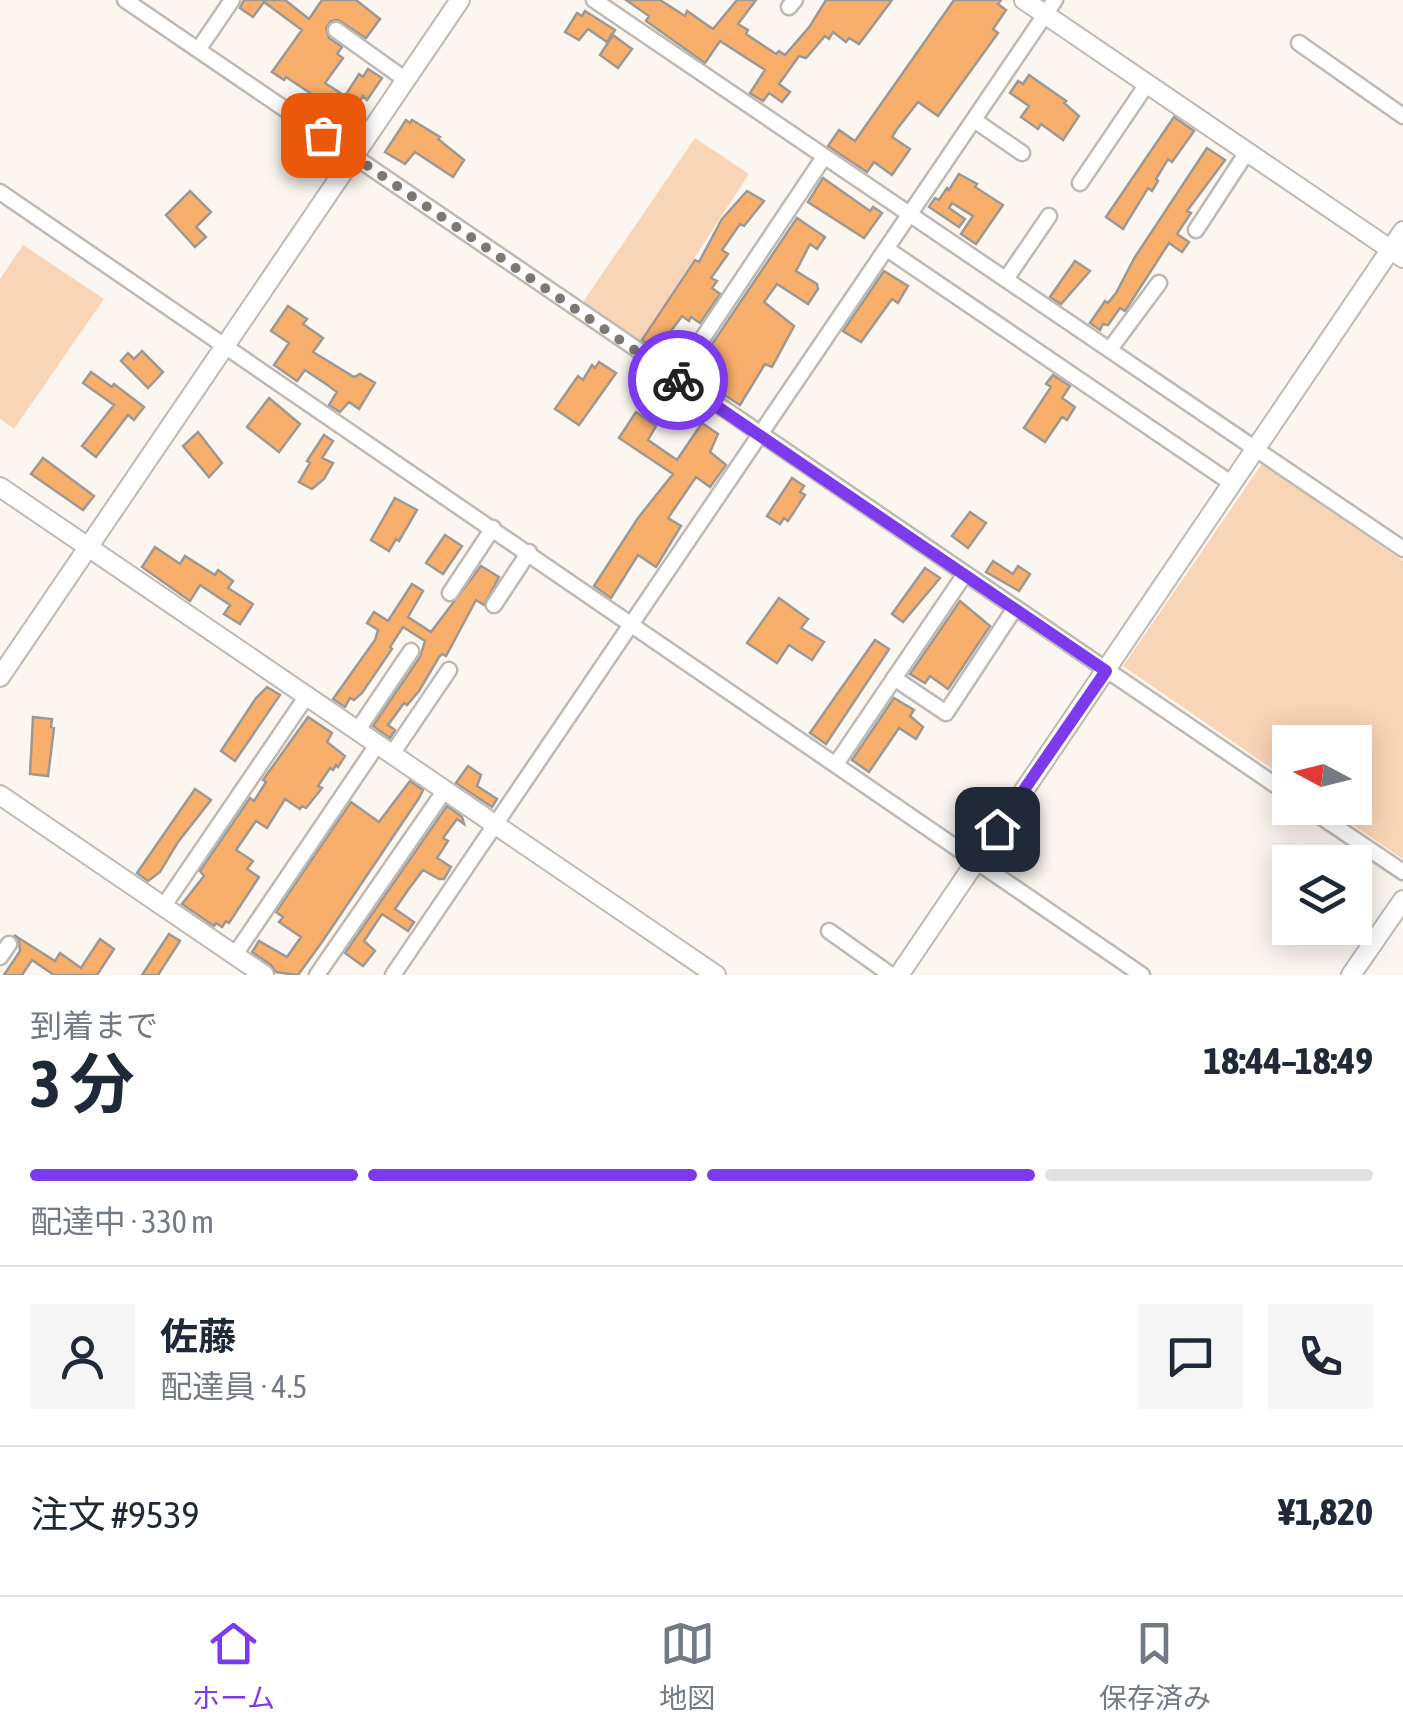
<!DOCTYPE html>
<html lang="ja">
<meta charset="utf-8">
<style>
:root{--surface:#fff;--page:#f6f6f7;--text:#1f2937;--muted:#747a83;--line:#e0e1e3;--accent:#7c3aed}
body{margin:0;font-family:"Asap Condensed","Noto Sans JP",sans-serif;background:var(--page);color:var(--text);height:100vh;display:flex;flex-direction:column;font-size:38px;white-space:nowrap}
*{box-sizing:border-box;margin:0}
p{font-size:32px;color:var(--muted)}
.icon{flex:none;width:55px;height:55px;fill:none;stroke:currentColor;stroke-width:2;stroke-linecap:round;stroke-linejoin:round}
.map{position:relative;height:975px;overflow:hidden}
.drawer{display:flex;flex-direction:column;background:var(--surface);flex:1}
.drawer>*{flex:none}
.needle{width:65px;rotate:277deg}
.fabs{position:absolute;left:1272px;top:725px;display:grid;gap:20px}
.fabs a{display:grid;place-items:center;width:100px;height:100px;border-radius:0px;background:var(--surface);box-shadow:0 5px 25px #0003;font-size:50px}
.pin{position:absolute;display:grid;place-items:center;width:85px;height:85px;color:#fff;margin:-42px;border-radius:20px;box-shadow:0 5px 15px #0006}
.courier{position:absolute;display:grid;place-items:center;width:100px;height:100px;margin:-50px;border:8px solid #7c3aed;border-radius:50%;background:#fff;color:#222;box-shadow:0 2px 12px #0007}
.head em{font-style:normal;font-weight:700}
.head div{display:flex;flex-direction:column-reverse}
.head{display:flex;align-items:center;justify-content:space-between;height:170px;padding:0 30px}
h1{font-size:65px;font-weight:700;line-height:75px}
.bar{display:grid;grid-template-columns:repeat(4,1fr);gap:15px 10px;align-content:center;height:120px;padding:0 30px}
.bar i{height:12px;border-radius:8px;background:var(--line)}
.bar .on{background:var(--accent)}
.bar p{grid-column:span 4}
.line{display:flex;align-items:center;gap:25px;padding:0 30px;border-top:2px solid var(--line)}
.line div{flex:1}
.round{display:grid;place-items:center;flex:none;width:105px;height:105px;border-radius:0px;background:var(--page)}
.tab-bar{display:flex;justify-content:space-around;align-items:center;height:140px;border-top:2px solid var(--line);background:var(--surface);font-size:28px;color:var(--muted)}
.tab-bar a{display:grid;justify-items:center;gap:5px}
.tab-bar .on{color:var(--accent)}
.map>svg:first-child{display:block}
.green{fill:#f9d5b7}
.building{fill:#f9af6c;stroke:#9e9893;stroke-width:2.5}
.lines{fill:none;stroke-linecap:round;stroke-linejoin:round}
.minor-casing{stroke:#bfb9b4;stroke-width:19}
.tertiary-casing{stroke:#bfb9b4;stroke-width:22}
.minor{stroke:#fff;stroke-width:14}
.tertiary{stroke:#fff;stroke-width:18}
.done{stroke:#7c7974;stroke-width:10;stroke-dasharray:0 18}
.route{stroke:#7c3aed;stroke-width:12}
</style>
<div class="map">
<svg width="1403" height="975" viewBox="0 0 1403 975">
<rect width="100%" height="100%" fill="#fcf6f0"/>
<path class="green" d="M 695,138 L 749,174 L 640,341 L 583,302 Z
M 23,245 L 104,299 L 14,429 L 0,419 L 0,279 Z
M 1262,464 L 1403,561 L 1403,859 L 1328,808 L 1355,808 L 1355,742 L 1290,742 L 1290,781 L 1123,666 Z"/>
<path class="building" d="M 244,0 L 285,0 L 309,19 L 322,0 L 356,0 L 380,19 L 366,38 L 338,20 L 331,21 L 326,28 L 329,38 L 342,47 L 337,54 L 343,58 L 325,83 L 345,96 L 359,74 L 363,77 L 368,69 L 382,78 L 367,100 L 363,96 L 340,131 L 327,122 L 331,115 L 310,100 L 313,95 L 286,77 L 284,80 L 272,72 L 302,30 L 264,2 L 253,17 L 240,8 Z
M 626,0 L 660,0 L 685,16 L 687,11 L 713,29 L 737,0 L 756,0 L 738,24 L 748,30 L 746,34 L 776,54 L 779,51 L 785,55 L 810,26 L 826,0 L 892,0 L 859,44 L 849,38 L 846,42 L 833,32 L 829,39 L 825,36 L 806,58 L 799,56 L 779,84 L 790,92 L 782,102 L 769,93 L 763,101 L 750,93 L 765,70 L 720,41 L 705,63 L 646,21 L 649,16 Z
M 954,0 L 1001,0 L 998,4 L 1006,10 L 993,29 L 998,33 L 938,116 L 918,102 L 897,129 L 892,137 L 910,149 L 892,175 L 874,162 L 867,172 L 828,146 L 839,130 L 855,141 Z
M 585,11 L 615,30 L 607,42 L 588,29 L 579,40 L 565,32 L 577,13 L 582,16 Z
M 613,35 L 632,49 L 618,68 L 600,55 Z
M 1029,75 L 1066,101 L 1064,103 L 1079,116 L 1063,140 L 1041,124 L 1038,129 L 1021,117 L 1029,106 L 1010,93 L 1018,81 L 1023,84 Z
M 1174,117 L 1194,131 L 1172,162 L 1168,159 L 1156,179 L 1158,181 L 1152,191 L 1148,188 L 1123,229 L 1106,217 Z
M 406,120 L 410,123 L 412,120 L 440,137 L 438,139 L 464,160 L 453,177 L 415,152 L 405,164 L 385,152 Z
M 1207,148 L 1225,160 L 1187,211 L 1191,213 L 1177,234 L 1189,242 L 1182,252 L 1169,243 L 1125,311 L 1120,308 L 1108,325 L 1103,324 L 1100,330 L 1090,323 L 1105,301 L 1108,303 L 1116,293 L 1135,257 Z
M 959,174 L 977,184 L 975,187 L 1003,205 L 976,244 L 961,234 L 973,216 L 952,203 L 949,208 L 965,219 L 959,227 L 929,207 L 935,198 L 939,200 L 947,188 L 949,190 Z
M 823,178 L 870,211 L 873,207 L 882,213 L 864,238 L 808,202 Z
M 190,191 L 211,212 L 196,227 L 206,237 L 195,247 L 166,215 Z
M 747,191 L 764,201 L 744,226 L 740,224 L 722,250 L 728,254 L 711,278 L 717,281 L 712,288 L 720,294 L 700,323 L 691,317 L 689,321 L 682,316 L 657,350 L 642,340 L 695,260 L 699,262 L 722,219 Z
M 797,218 L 825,237 L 817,249 L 810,244 L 796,271 L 817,284 L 818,289 L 808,304 L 777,284 L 764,302 L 794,326 L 772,367 L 765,364 L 740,405 L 692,374 Z
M 1075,261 L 1090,271 L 1061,304 L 1050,297 Z
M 884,271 L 908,286 L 898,303 L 892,299 L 861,342 L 843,331 Z
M 288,306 L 307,319 L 303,324 L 323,338 L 313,352 L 354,377 L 360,374 L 375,383 L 359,409 L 349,402 L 340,412 L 329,405 L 337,392 L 326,384 L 305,370 L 297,381 L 274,365 L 289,343 L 271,331 Z
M 142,351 L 163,372 L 148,388 L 121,361 L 128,353 L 134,359 Z
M 599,362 L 616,373 L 579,425 L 555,409 L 578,376 L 583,380 L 592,365 L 595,368 Z
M 91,372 L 112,387 L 114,384 L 144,407 L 134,420 L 128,415 L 96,457 L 82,446 L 114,405 L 83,383 Z
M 1053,375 L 1070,386 L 1062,398 L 1075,407 L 1067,420 L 1062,417 L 1045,442 L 1024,428 L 1051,387 L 1046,384 Z
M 269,398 L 300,424 L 279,452 L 247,427 Z
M 636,412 L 656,426 L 648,440 L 677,460 L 702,423 L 718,434 L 710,452 L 726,465 L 710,487 L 696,477 L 668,518 L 681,526 L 656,567 L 638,555 L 611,598 L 594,586 L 638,518 L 673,474 L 619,438 Z
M 198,432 L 222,463 L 209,477 L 183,446 Z
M 324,435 L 333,441 L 322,458 L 333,463 L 324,479 L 312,489 L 299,482 L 310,463 L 307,461 Z
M 43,458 L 94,496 L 83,510 L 31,474 Z
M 792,478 L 804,486 L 800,492 L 805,495 L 788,521 L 784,518 L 780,524 L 767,516 Z
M 395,498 L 417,510 L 399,541 L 396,539 L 389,551 L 371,540 Z
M 970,512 L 986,523 L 968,548 L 952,536 Z
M 445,535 L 462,546 L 443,574 L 426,563 Z
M 155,547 L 180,564 L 185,556 L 215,575 L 218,570 L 233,581 L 228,588 L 253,604 L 240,624 L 224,614 L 230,605 L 200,585 L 190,601 L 142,567 Z
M 993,561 L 1013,574 L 1018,566 L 1030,574 L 1019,591 L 986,572 Z
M 481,566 L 499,577 L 484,605 L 476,600 L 446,656 L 442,654 L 439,657 L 419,691 L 407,705 L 404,703 L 388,725 L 395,730 L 390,738 L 373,726 L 420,657 L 425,641 L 403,627 L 390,647 L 392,649 L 362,693 L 354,700 L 350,698 L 345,707 L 333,699 L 375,640 L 378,630 L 367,623 L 374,612 L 388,621 L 412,584 L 423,591 L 408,617 L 431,632 Z
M 925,568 L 940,578 L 903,622 L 892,614 Z
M 779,598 L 808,619 L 801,628 L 824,642 L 812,660 L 789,645 L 777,663 L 747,643 Z
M 960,601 L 990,626 L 948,689 L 930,676 L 925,683 L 910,674 Z
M 875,640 L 889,649 L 826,744 L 810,733 Z
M 267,687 L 280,695 L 235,761 L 221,751 L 256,698 Z
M 894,698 L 914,710 L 910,716 L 923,727 L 916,739 L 899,728 L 869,772 L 852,760 Z
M 33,717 L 52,719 L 51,727 L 54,728 L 48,776 L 30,774 Z
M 308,717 L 332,733 L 327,742 L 345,756 L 338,767 L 336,765 L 333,770 L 330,768 L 318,786 L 322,788 L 306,808 L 302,806 L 300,809 L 285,799 L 267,828 L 256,821 L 236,850 L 253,861 L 247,869 L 259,877 L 229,923 L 226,921 L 222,927 L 216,923 L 214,926 L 182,904 L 204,876 L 200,871 L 250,798 L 254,801 L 266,782 L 263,780 Z
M 468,766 L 481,775 L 477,786 L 497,799 L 492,807 L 456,783 Z
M 410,781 L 423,790 L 419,798 L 322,942 L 298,975 L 276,972 L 271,965 L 252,952 L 259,941 L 287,957 L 301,937 L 279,922 L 283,917 L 276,912 L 351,802 L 379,822 Z
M 195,789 L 211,800 L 178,842 L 160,872 L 148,881 L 137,873 Z
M 447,806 L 462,817 L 464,824 L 457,819 L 443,838 L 448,841 L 437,858 L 451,867 L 444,879 L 439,879 L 423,870 L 408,890 L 395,909 L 414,922 L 408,931 L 382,914 L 364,941 L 375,951 L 363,966 L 345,953 Z
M 169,934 L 180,941 L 158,975 L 142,975 Z
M 14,935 L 55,961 L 60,953 L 81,968 L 100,939 L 114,949 L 97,975 L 54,975 L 32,960 L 22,975 L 4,975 L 20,951 L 19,940 Z"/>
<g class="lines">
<defs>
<path id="minor" d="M 125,0 L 1290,795
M 594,0 L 1403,549
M 789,7 L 795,0
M 336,30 L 406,80
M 1299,43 L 1403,116
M 198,50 L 232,0
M 974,120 L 1022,153
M 1080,183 L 1147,84
M 0,192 L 1142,975
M 1196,230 L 1247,152
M 887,249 L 1231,483
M 1006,279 L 1049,216
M 1110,349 L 1159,283
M 676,378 L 824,157
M 450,593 L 493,528
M 494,605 L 529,552
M 894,678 L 946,713 L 1015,608
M 357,731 L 411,651
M 392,754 L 449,670
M 836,764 L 965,574
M 1308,808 L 1403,872
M 163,907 L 306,697
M 829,931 L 891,975
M 234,956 L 377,745
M 0,957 L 9,944
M 317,975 L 445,790
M 393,975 L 1055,0"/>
<path id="tertiary" d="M 1024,0 L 1403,258
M 0,487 L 716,975
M 0,677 L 460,0
M 0,795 L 264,975
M 899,975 L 1403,231
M 1351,975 L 1403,900"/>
</defs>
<use href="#minor" class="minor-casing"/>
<use href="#tertiary" class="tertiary-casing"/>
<use href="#minor" class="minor"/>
<use href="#tertiary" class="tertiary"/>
</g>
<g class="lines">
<path class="done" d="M 323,135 L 678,380"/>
<path class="route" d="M 678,380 L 1106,671 L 997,829"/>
</g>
</svg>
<div class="fabs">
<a><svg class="needle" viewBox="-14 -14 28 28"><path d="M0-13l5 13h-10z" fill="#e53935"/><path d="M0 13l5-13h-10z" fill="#747a83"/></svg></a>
<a><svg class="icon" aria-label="layers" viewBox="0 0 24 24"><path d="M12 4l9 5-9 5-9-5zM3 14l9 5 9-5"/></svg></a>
</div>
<div class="pin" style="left:323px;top:135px;background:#ea580c"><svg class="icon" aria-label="bag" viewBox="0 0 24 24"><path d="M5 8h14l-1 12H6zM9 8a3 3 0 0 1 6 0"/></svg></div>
<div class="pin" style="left:997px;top:829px;background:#1f2937"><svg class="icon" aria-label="home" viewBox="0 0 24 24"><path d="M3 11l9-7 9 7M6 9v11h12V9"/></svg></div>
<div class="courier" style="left:678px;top:380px"><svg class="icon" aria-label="bike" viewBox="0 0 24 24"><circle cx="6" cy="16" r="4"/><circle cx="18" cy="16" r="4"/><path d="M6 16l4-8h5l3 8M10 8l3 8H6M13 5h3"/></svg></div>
</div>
<section class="drawer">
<div class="head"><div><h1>3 分</h1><p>到着まで</p></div><em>18:44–18:49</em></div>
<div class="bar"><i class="on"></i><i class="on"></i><i class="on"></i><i></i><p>配達中 · 330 m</p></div>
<div class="line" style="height:180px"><a class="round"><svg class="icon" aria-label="person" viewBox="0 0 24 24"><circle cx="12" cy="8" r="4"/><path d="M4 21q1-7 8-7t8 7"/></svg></a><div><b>佐藤</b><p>配達員 · 4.5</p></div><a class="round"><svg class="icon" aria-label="chat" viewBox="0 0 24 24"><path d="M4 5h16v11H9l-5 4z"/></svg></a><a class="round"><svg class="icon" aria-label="phone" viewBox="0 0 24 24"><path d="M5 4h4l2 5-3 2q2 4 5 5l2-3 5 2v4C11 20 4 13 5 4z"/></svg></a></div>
<div class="line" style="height:130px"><div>注文 #9539</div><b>¥1,820</b></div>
</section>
<nav class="tab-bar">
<a class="on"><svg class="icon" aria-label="home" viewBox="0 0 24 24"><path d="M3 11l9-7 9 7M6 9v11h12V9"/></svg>ホーム</a>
<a><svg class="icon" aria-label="map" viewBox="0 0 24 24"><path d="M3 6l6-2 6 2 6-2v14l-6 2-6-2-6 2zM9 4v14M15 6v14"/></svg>地図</a>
<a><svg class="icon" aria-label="saved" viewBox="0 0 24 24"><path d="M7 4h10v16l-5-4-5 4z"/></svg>保存済み</a>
</nav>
